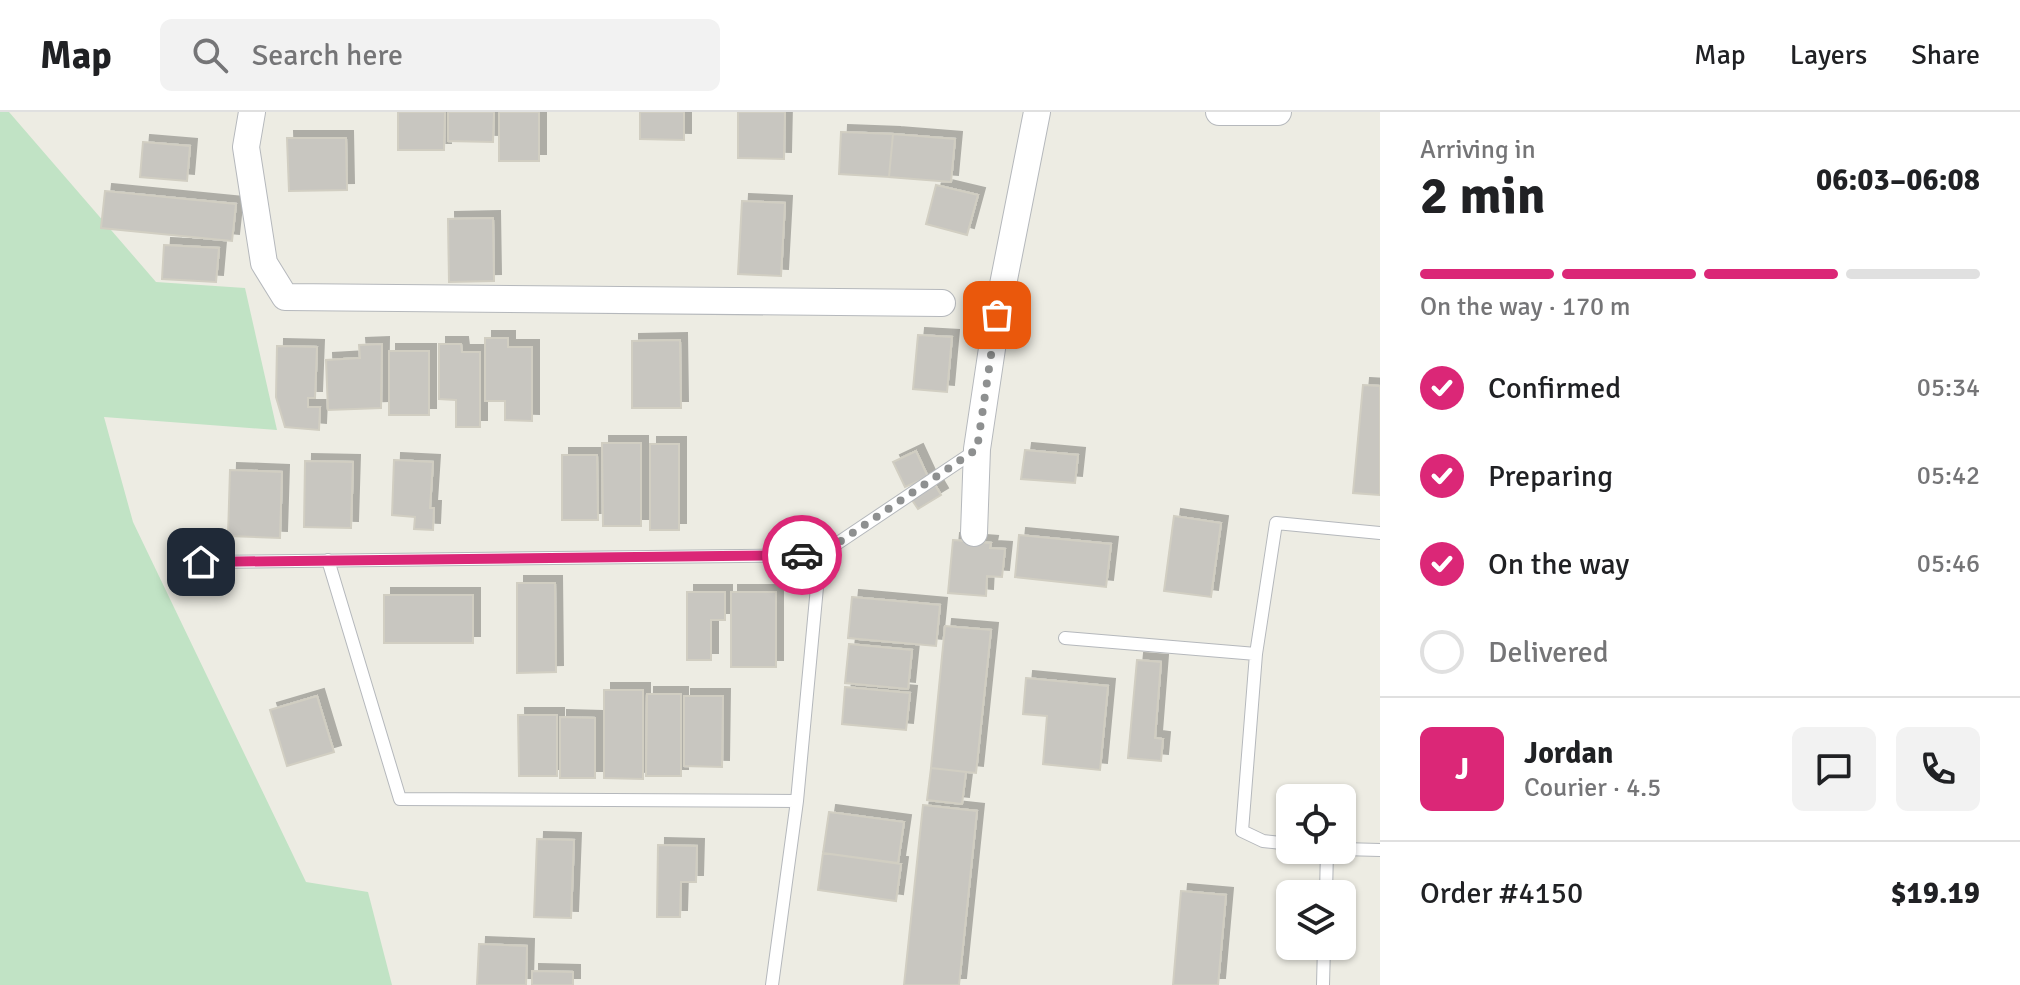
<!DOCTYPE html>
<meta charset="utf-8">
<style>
:root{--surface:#fff;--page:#f2f2f2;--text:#202124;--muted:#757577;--line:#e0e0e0;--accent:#db2777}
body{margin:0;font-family:Signika,sans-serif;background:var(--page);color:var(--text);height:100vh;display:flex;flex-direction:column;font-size:30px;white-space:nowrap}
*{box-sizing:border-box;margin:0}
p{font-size:26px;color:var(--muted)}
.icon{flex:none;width:44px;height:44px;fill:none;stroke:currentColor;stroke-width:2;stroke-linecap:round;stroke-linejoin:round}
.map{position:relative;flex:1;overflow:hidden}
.sheet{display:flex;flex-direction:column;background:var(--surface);width:640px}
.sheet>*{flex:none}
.tools{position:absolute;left:1276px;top:672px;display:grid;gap:16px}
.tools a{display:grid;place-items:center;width:80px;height:80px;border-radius:12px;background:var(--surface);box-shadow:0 2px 6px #0004;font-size:40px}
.pin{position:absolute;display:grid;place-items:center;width:68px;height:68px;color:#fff;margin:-34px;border-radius:16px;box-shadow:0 4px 12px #0006}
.courier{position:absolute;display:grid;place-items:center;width:80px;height:80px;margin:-40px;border:6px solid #db2777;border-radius:50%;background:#fff;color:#222;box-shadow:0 2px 10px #0007}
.overview em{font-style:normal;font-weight:800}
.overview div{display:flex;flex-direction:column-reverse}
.overview{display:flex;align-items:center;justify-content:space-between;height:136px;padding:0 40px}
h1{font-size:52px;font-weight:800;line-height:60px}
.bar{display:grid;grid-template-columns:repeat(4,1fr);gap:12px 8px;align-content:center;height:96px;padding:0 40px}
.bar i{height:10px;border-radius:6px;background:var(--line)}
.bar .selected{background:var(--accent)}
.bar p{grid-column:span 4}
.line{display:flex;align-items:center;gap:20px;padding:0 40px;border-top:2px solid var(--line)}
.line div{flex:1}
.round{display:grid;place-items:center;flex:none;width:84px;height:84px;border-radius:12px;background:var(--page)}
ol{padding:0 40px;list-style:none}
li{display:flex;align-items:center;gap:24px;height:88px}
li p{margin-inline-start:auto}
li .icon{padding:8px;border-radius:50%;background:var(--accent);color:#fff;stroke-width:4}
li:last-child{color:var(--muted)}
li i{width:44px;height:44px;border:4px solid var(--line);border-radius:50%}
header{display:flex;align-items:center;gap:48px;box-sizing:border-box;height:112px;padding:0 40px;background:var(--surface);border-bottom:2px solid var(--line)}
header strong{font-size:38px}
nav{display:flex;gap:44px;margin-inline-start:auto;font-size:28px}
.search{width:560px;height:72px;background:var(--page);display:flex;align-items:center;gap:20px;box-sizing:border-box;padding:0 28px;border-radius:12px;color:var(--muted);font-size:30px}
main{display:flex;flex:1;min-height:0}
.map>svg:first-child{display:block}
.green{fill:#c1e3c5}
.building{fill:#c8c6c0;stroke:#d1cec2;stroke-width:2;filter:url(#shadow)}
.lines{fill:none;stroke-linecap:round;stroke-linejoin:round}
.service-casing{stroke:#b5b8bc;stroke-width:14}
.minor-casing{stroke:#b5b8bc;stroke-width:28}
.service{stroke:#fff;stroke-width:12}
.minor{stroke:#fff;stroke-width:26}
.done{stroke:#8e9090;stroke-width:8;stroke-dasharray:0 14.4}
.route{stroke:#db2777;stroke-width:10}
</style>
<header>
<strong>Map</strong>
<div class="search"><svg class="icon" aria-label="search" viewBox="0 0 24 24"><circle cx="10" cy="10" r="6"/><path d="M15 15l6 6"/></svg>Search here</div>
<nav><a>Map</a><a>Layers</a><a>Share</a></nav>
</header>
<main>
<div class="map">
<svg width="1380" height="873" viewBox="0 0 1380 873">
<defs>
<filter id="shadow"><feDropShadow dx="7" dy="-7" stdDeviation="0" flood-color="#0004"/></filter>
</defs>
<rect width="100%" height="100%" fill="#edece3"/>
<path class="green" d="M 0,0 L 9,0 L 156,170 L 245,176 L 277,318 L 104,305 L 133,410 L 306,770 L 368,780 L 392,873 L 0,873 Z"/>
<path class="building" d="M 398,0 L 445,0 L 444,38 L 398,38 Z
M 448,0 L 494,0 L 493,30 L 448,29 Z
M 499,0 L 539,0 L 539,49 L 499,49 Z
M 640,0 L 684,0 L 684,28 L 640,27 Z
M 738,0 L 785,0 L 784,47 L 738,46 Z
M 841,20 L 893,22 L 889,65 L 839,62 Z
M 893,22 L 955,27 L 951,70 L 889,65 Z
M 287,26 L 346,26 L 347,78 L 289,79 Z
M 143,30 L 190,34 L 187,69 L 140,65 Z
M 936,73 L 978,83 L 967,123 L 926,112 Z
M 105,79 L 236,92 L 232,129 L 101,116 Z
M 742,89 L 785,91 L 781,164 L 738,162 Z
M 493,106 L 494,169 L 449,170 L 448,107 Z
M 164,133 L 219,136 L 216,170 L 162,167 Z
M 918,223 L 952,225 L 947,280 L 913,277 Z
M 485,226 L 508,226 L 508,235 L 532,235 L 532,309 L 505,308 L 505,289 L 485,289 Z
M 680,228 L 681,296 L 632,296 L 632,229 Z
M 382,232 L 381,296 L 328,298 L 326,248 L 360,246 L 359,233 Z
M 439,232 L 461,232 L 462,240 L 480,240 L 480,315 L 456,315 L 456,288 L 439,287 Z
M 277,234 L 317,235 L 315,286 L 308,286 L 308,295 L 320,295 L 319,318 L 285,315 L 276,285 Z
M 389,239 L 429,239 L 429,303 L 389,303 Z
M 1363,273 L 1380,274 L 1380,383 L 1353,381 Z
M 602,331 L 641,331 L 641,414 L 603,414 Z
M 650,332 L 679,332 L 679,418 L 650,418 Z
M 1025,338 L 1078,343 L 1075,371 L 1021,367 Z
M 916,339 L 928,365 L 905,375 L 893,350 Z
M 562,343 L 597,343 L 598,408 L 562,408 Z
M 394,348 L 433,350 L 430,396 L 434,396 L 433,418 L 414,417 L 415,405 L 392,403 Z
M 305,349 L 353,350 L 351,416 L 304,415 Z
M 230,358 L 282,360 L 280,426 L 228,424 Z
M 934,371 L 941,383 L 918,397 L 910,385 Z
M 1174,404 L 1221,411 L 1211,485 L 1164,479 Z
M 1019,423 L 1111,432 L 1106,475 L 1015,465 Z
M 953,428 L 991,431 L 990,436 L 1005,437 L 1002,465 L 987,464 L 986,484 L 948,481 Z
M 517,471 L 555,471 L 556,560 L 517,561 Z
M 687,480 L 725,480 L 725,508 L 711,508 L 711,548 L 687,548 Z
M 731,480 L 776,480 L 776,555 L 731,555 Z
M 384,483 L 473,483 L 473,531 L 384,531 Z
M 852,485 L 940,493 L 936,534 L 848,526 Z
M 945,514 L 991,518 L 976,661 L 931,656 Z
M 849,532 L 912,538 L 908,577 L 845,571 Z
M 1137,548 L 1161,550 L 1155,626 L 1163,627 L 1161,649 L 1128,646 Z
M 1026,566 L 1108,574 L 1100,658 L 1043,652 L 1047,604 L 1023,602 Z
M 845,575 L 910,581 L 906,618 L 842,612 Z
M 604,578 L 643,578 L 643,667 L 604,666 Z
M 647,582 L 681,582 L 681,664 L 646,664 Z
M 317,584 L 334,640 L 287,654 L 270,598 Z
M 684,584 L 723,584 L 722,655 L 684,654 Z
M 518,603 L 557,603 L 557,664 L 519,664 Z
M 560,605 L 595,606 L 595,666 L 560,666 Z
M 931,656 L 966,660 L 962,692 L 927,688 Z
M 923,693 L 977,699 L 959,873 L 904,873 Z
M 829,700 L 904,710 L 898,751 L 823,741 Z
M 537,727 L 574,728 L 571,806 L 534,805 Z
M 658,733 L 697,734 L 696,770 L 681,770 L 680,805 L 657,805 Z
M 823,741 L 901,752 L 896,789 L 818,778 Z
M 1181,779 L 1226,783 L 1218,873 L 1173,873 Z
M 479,832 L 527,834 L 526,873 L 477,873 Z
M 532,859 L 573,860 L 573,873 L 532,873 Z"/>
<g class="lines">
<defs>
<path id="service" d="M 328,448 L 400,687 L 797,689
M 201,450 L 820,443 L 975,339
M 1065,526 L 1256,542
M 1290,732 L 1263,729 L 1242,719 L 1256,542 L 1276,411 L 1380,421
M 1342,737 L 1380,738
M 1326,782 L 1327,738
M 772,873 L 797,689 L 820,443
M 1323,873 L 1324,834"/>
<path id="minor" d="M 252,0 L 246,35 L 264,151 L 285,185 L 942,191
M 1219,0 L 1278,0
M 974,421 L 977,337 L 997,203 L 1037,0"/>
</defs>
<use href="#service" class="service-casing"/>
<use href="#minor" class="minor-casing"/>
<use href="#service" class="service"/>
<use href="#minor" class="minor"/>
</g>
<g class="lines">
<path class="done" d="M 802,443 L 820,443 L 977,337 L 997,203"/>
<path class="route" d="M 201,450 L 802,443"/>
</g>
</svg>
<div class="tools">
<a><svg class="icon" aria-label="locate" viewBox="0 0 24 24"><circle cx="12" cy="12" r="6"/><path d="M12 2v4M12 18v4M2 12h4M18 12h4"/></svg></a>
<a><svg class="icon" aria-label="layers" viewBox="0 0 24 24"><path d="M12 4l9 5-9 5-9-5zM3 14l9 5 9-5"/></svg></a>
</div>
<div class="pin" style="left:997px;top:203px;background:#ea580c"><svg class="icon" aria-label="bag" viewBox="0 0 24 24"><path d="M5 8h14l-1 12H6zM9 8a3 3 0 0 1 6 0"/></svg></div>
<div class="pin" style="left:201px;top:450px;background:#1f2937"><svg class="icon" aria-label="home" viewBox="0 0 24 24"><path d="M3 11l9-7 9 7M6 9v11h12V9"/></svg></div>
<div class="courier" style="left:802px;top:443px"><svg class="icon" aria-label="car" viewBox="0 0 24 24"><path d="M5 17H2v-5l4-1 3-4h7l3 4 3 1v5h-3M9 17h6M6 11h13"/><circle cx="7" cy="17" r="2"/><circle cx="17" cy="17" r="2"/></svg></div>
</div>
<section class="sheet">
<div class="overview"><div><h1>2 min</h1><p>Arriving in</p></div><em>06:03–06:08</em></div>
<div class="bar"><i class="selected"></i><i class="selected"></i><i class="selected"></i><i></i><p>On the way · 170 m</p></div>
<ol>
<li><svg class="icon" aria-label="check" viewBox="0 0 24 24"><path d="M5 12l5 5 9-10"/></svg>Confirmed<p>05:34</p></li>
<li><svg class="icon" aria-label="check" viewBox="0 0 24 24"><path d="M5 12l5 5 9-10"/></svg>Preparing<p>05:42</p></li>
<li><svg class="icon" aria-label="check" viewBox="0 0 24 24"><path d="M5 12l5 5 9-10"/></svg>On the way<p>05:46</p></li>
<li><i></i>Delivered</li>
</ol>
<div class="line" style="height:144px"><b class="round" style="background:var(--accent);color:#fff">J</b><div><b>Jordan</b><p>Courier · 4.5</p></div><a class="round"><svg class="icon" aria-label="chat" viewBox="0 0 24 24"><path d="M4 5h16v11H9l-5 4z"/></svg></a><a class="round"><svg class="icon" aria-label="phone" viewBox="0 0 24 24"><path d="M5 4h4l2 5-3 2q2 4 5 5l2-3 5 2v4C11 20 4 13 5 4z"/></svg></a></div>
<div class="line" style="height:104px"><div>Order #4150</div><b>$19.19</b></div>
</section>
</main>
